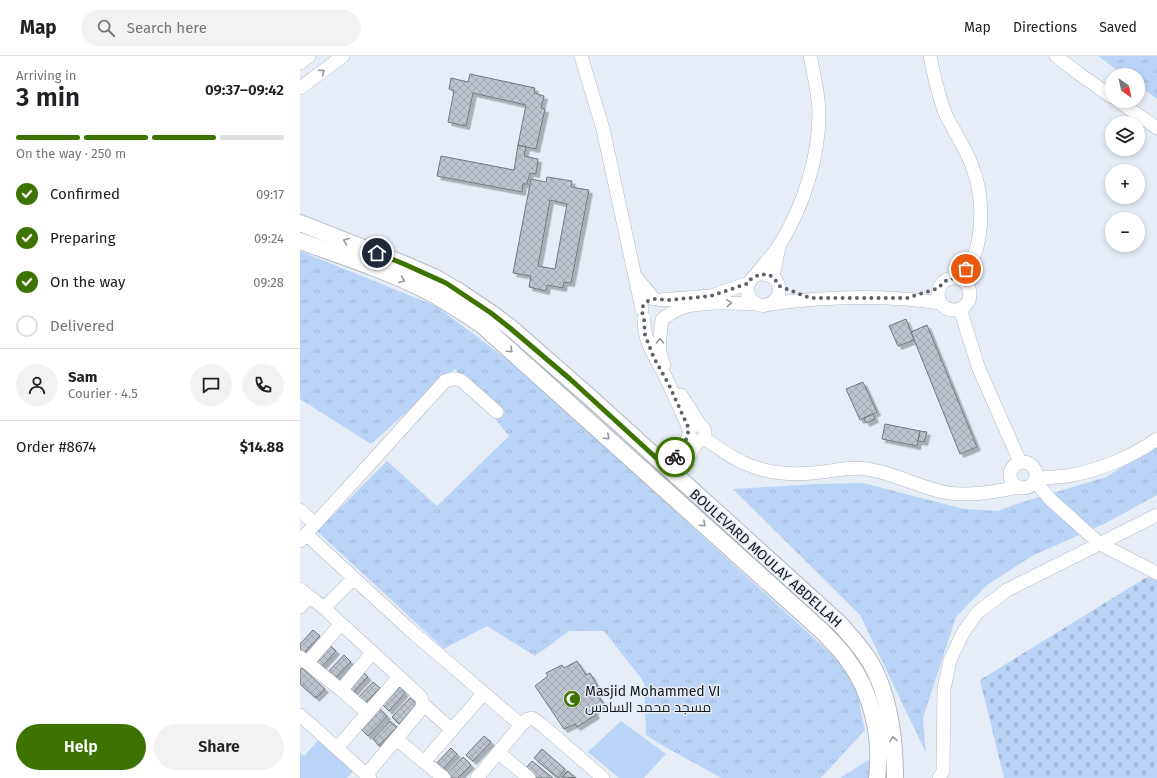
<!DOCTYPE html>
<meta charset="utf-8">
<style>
:root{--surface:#fff;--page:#f2f2f2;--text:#202124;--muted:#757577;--line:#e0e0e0;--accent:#3d7300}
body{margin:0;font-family:"Fira Sans",Cairo,sans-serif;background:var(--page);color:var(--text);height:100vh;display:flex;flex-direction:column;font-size:15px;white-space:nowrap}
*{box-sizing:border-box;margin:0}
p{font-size:13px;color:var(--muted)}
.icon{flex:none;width:22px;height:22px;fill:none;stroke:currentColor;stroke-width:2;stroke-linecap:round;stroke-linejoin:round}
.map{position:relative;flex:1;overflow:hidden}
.drawer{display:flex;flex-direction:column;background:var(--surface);width:300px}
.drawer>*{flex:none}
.needle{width:26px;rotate:147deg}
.controls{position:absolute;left:805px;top:12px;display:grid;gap:8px}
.controls a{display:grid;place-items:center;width:40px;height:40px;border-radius:50%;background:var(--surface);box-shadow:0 2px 6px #0003;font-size:20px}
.pin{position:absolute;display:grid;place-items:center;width:34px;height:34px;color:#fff;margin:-17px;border:2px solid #fff;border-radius:50%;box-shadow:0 1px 4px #0007}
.courier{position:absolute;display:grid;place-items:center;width:40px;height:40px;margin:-20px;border:3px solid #3d7300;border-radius:50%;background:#fff;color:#222;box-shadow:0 1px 5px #0007}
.summary em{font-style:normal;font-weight:600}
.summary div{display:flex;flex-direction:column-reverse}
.summary{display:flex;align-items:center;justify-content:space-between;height:68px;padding:0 16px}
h1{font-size:26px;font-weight:600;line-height:30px}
.bar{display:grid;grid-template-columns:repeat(4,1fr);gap:6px 4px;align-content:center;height:48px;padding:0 16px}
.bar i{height:5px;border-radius:3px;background:var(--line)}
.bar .on{background:var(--accent)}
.bar p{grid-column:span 4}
.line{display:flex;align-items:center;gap:10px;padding:0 16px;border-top:1px solid var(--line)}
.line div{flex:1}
.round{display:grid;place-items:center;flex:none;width:42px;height:42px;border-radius:21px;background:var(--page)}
ol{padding:0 16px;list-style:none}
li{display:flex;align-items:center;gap:12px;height:44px}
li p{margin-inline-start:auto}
li .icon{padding:4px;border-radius:50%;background:var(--accent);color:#fff;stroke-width:4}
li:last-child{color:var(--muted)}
li i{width:22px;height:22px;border:2px solid var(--line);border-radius:50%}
.action{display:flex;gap:8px;margin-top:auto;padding:8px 16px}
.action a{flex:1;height:46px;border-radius:24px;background:var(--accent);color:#fff;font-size:16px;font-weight:600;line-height:46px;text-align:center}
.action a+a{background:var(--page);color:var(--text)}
header{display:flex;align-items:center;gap:24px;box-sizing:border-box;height:56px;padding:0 20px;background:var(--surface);border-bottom:1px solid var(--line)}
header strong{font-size:19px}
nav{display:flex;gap:22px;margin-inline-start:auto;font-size:14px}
.search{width:280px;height:36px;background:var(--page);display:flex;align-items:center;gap:10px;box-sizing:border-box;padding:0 14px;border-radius:22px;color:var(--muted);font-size:15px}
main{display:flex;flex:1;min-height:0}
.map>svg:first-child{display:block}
.grass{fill:url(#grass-tufts)}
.cemetery{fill:url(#cemetery-stones)}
.park{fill:#bad4f7}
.building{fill:url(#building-cross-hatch);stroke:#727880;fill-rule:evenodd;filter:url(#shadow)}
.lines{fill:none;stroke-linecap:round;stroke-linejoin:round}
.minor-casing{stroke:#b2b8c1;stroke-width:14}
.major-casing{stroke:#b2b8c1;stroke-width:18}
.minor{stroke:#fff;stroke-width:13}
.major{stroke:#fff;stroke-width:16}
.oneway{stroke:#969899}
.done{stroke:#5f6368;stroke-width:4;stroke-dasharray:0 7.2}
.route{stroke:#3d7300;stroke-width:5}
.labels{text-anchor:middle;stroke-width:3;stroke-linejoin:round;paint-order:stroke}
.street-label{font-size:14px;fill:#16191c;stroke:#e6edf6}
.poi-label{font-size:14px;fill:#16191c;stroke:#e6edf6;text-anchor:start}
</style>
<header>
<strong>Map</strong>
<div class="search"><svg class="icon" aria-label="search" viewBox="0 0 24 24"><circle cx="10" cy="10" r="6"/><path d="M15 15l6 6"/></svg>Search here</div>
<nav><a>Map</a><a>Directions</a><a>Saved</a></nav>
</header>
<main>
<section class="drawer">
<div class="summary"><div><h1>3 min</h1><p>Arriving in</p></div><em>09:37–09:42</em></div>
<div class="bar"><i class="on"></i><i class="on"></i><i class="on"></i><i></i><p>On the way · 250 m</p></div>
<ol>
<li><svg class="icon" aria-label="check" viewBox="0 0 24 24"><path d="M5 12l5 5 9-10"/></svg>Confirmed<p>09:17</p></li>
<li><svg class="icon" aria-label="check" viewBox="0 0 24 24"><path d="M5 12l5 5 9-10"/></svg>Preparing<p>09:24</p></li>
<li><svg class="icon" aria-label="check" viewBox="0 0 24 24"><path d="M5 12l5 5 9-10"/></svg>On the way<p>09:28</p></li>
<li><i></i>Delivered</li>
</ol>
<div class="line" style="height:72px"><a class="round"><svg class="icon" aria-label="person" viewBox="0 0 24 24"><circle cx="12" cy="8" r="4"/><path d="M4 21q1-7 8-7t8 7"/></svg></a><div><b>Sam</b><p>Courier · 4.5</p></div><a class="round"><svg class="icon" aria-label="chat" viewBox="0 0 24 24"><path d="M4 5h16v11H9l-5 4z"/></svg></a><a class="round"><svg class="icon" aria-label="phone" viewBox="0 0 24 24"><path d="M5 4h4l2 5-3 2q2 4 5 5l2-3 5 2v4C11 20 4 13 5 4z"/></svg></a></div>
<div class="line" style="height:52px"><div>Order #8674</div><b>$14.88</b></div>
<div class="action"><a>Help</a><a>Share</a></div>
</section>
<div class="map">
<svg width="857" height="722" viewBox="0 0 857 722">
<defs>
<pattern id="grass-tufts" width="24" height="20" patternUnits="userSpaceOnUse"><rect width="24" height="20" fill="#bad4f7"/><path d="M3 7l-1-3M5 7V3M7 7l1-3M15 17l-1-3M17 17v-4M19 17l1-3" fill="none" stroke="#9fb5d3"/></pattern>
<pattern id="cemetery-stones" width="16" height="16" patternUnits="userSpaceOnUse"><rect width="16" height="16" fill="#bad4f7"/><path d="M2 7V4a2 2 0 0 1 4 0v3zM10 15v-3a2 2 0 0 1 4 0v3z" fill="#9fb5d3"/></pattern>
<pattern id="building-cross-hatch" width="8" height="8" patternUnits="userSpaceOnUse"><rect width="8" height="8" fill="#bcc3cc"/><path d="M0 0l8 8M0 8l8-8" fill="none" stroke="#a1a7af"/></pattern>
<filter id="shadow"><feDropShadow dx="3.5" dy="3.5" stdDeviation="0" flood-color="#0004"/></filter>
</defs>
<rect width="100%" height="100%" fill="#e6edf6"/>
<path class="grass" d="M 798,0 L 857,0 L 857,43 L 838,29 L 838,19 L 824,19 Z
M 0,195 L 136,250 L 220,313 L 540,606 L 555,626 L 565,674 L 521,722 L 421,722 L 360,688 L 346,679 L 344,626 L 304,575 L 269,575 L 235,600 L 187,570 L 144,593 L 17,475 L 87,405 L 137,450 L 209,380 L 155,313 L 71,388 L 0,343 Z
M 857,389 L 857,439 L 808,466 L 732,500 L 687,529 L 656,561 L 623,662 L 626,697 L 560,559 L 433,433 L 516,428 L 563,427 L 664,453 L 698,455 L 716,448 L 806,421 Z
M 570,703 L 570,722 L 541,722 L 543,720 Z"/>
<path class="cemetery" d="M 847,521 L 857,525 L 857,722 L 704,722 L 680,624 Z"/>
<path class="park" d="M 321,665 L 366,698 L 344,722 L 319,722 L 288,696 Z
M 21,681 L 55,713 L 47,722 L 0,722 L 0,697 L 4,700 Z"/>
<path class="building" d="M 170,18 L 235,32 L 234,37 L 244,40 L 241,52 L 245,53 L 236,93 L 218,89 L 226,49 L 173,37 L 166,70 L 148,66 L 154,35 L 149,33 L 151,22 L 168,26 Z
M 218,89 L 226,91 L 224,100 L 238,103 L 236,118 L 230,117 L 227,128 L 223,128 L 222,136 L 137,120 L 141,100 L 214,114 Z
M 247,121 L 272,125 L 271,131 L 289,134 L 271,227 L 264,226 L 263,232 L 247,229 L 246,235 L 229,231 L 231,220 L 213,217 L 231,123 L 246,126 ZM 250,144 L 267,148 L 255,213 L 238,210 Z
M 606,263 L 614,284 L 598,290 L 589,270 Z
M 627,269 L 677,391 L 660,398 L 611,276 Z
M 563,326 L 577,356 L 560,364 L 546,333 Z
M 573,358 L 575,363 L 566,367 L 564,362 Z
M 585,368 L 620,375 L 617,390 L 582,383 Z
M 620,375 L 627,376 L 624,386 L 618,385 Z
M 13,574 L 20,580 L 1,600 L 0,599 L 0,588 Z
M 30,589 L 36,595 L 19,614 L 12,608 Z
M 44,599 L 51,606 L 33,625 L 26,618 Z
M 277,605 L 286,619 L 290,617 L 300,635 L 296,637 L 304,648 L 294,655 L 296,659 L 277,671 L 275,668 L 264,673 L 235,630 L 248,620 L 246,617 L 262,609 L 264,612 Z
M 2,612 L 25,633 L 16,642 L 0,628 L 0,614 Z
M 62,615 L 68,621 L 51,639 L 45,633 Z
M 73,626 L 80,632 L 62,650 L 56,644 Z
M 100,631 L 105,637 L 89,655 L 83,649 Z
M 110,642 L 117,648 L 99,668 L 92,661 Z
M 79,652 L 87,660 L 68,680 L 60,672 Z
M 90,665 L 97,671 L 79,690 L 73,683 Z
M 184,680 L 191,686 L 173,705 L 166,699 Z
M 151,692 L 157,698 L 140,716 L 134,710 Z
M 242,693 L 265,713 L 258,722 L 234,702 Z
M 163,701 L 171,709 L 158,722 L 147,722 L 145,720 Z
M 232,705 L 253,722 L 237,722 L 225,713 Z
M 268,715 L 276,722 L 262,721 Z"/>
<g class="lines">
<defs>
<path id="minor" d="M 281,0 L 303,73 L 342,253
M 630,0 C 634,19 638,40 646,59 C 654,76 666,92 672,110 C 683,137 684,176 673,203 C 670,210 664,217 660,223
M 756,0 L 778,17 L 812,41
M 0,7 L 9,0
M 0,32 L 43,0
M 818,45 L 857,72
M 455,220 C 463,209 473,199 480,188 C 503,151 519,102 519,58 C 519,39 514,19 510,0
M 336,221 L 354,243
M 474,222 C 466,217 456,216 450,225 C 439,242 463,259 476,243 C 480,238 480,231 477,226 C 476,224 474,223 474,221 C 473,214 478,198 479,191
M638 238a16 16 0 1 1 32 0a16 16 0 1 1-32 0Z
M 360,244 L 411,240 L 449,227
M 471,248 C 528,240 584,239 641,247
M 660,253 L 679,313 L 720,406
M 365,261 C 370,258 375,254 381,252 C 400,245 436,247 457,248
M 344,262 C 343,285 356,302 366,322 C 374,339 382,356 389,373
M 362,264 C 360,279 357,296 364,309
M 381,339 L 400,369
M389 377a8 8 0 1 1 16 0a8 8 0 1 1-16 0Z
M 404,382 C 416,390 429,400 442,406 C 464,417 489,419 513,417 C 531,416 549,410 567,413 C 593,417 617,430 643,436 C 668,441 693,436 718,431
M710 419a13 13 0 1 1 26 0a13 13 0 1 1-26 0Z
M 364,409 L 383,394 L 389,378
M 376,420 L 398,385
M 736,422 C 746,422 757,421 767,420 C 798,415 832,401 857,383
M 735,425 L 750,443 L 800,488 L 857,517
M 0,454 L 15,468
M 6,478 L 145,325 C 152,322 156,322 162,325 L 197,356
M 0,485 L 6,478 L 109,573 L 221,669
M 0,533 L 24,552 L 121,641 L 123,648 L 122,652 L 66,719
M 0,551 L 9,540
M 24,552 L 54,522
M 0,601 L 41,634 L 67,656
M 7,607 L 40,569
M 41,634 L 72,597
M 123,648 L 152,674
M 0,659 L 70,722
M 96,683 L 144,722
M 37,692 L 99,621
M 199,697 L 229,722
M 124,706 L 183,638
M 177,722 L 221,669 L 228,663 L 232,662 L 242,669 L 303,722
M 639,722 L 643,715 L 644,633 L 650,604 L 664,575 L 677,557 L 707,534 L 857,459"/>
<path id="major" d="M 0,167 L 104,208 L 134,221 L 160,236 L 191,257 L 211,272 L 292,343 L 540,568 C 549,578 559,589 567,601 C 589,634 595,683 595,722
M 0,185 C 42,200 85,214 125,234 C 145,244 164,257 182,269 L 523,576 C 531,585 540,593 547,603 C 572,636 582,681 577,722"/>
</defs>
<use href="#minor" class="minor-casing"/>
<use href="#major" class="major-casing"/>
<use href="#minor" class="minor"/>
<use href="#major" class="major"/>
</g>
<defs><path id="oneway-chevron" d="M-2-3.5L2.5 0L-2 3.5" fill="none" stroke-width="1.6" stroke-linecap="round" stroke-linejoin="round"/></defs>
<g class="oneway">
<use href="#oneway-chevron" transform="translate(22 16) rotate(-36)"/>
<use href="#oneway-chevron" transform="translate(46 185) rotate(-159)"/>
<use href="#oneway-chevron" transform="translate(102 224) rotate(23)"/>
<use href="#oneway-chevron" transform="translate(429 247) rotate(-2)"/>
<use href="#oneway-chevron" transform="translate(360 285) rotate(-90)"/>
<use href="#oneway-chevron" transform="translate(210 294) rotate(43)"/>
<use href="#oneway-chevron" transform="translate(307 381) rotate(42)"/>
<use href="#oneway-chevron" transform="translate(403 468) rotate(42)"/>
<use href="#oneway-chevron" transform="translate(593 683) rotate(-100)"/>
</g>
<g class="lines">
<path class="done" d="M 375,401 L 383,394 L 389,373 L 369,329 L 354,302 L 345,279 L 344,262 L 342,256 L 343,250 L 348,245 L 354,243 L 368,244 L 411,240 L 449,227 L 451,223 L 460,218 L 470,219 L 477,226 L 479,230 L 510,242 L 607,242 L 639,232 C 644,224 651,221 660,223 L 666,213"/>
<path class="route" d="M 77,197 L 104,208 L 146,227 L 191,257 L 210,272 L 270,323 L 364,409 L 375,401"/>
</g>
<defs>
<symbol id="mosque-disc" viewBox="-11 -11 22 22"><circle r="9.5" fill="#3d7300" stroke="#e6edf6"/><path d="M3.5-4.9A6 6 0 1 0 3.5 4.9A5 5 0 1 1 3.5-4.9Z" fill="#fff"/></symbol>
</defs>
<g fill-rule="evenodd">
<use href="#mosque-disc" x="262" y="633" width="20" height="20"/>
</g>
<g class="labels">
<g class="street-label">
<text transform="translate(466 502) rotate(42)" y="5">BOULEVARD MOULAY ABDELLAH</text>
</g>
<g class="poi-label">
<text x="285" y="640">Masjid Mohammed VI<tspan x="285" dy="16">مسجد محمد السادس</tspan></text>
</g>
</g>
</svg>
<div class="controls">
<a><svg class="needle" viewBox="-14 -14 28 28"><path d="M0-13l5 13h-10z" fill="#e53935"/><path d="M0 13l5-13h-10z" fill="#757577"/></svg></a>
<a><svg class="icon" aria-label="layers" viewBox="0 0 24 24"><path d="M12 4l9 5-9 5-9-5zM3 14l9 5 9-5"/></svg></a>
<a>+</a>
<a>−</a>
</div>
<div class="pin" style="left:666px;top:213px;background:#ea580c"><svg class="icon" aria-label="bag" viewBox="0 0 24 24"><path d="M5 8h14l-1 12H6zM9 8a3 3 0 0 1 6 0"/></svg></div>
<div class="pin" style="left:77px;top:197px;background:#1f2937"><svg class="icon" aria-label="home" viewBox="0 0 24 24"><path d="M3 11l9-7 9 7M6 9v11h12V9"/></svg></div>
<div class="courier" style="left:375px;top:401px"><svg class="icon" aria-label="bike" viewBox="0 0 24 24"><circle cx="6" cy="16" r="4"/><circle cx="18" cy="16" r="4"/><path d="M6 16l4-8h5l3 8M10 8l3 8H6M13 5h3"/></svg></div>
</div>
</main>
